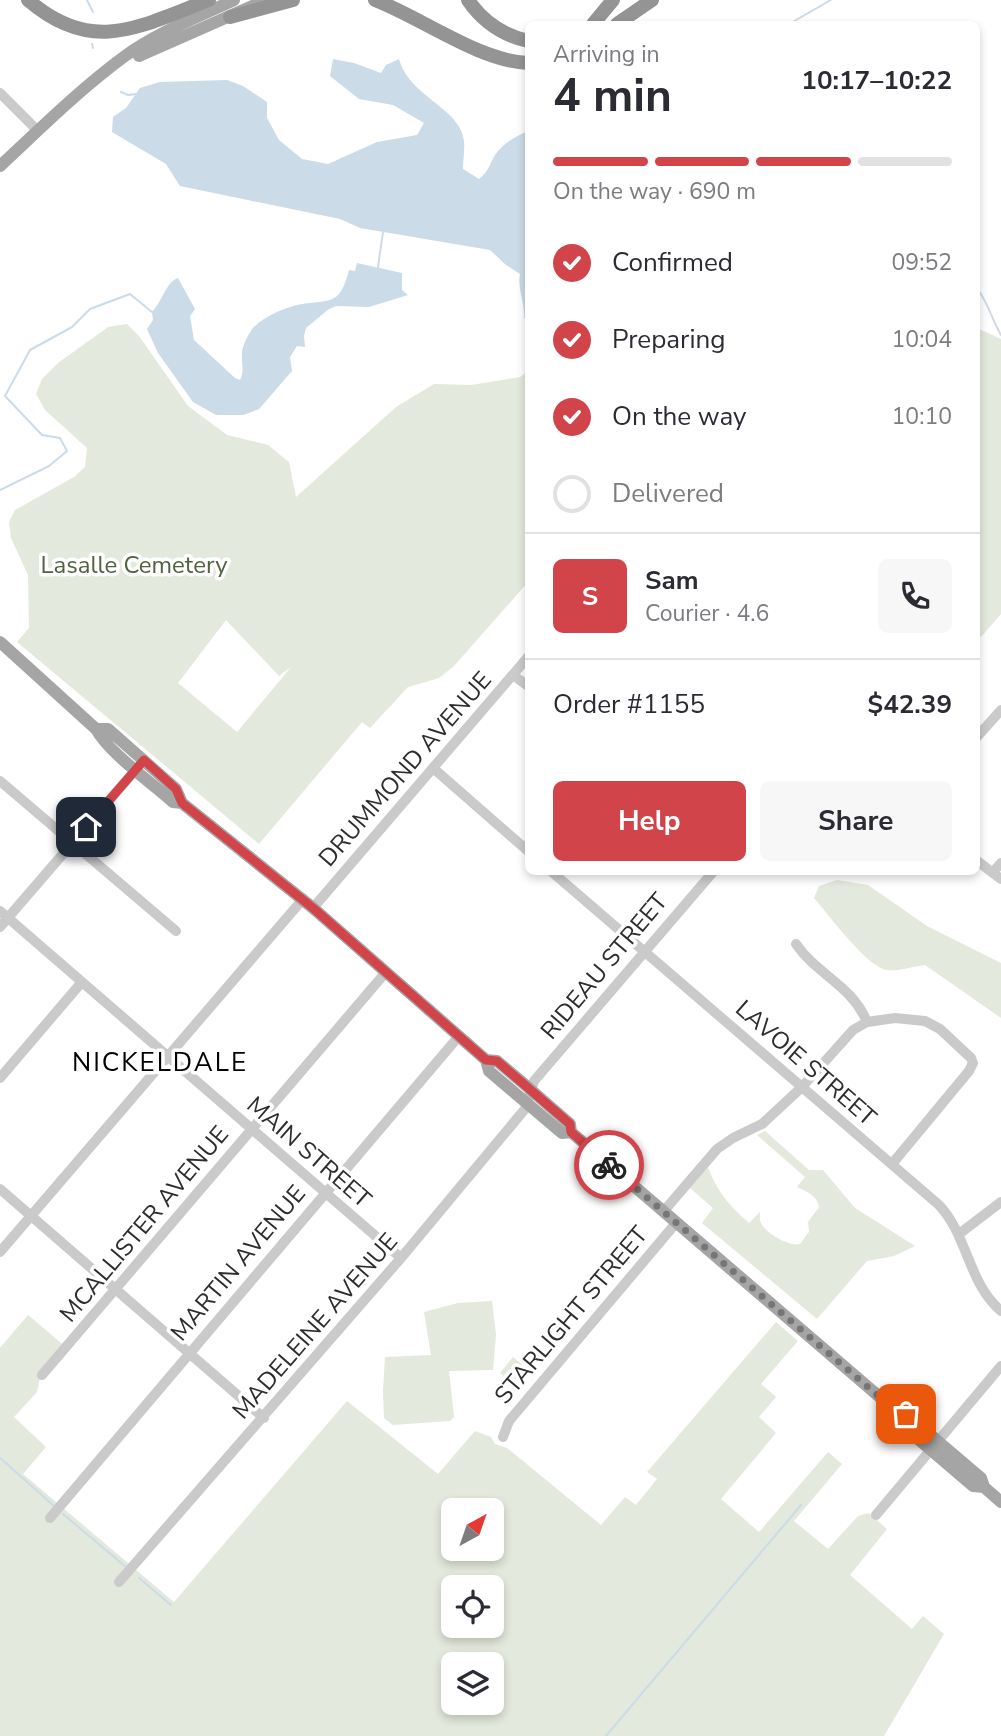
<!DOCTYPE html>
<meta charset="utf-8">
<style>
:root{--surface:#fff;--page:#f7f7f7;--text:#2b2b33;--muted:#7c7c81;--line:#e1e1e2;--accent:#d0444a}
body{margin:0;font-family:"Nunito Sans",sans-serif;background:var(--page);color:var(--text);height:100vh;display:flex;flex-direction:column;font-size:26px;white-space:nowrap}
*{box-sizing:border-box;margin:0}
p{font-size:23px;color:var(--muted)}
.icon{flex:none;width:38px;height:38px;fill:none;stroke:currentColor;stroke-width:2;stroke-linecap:round;stroke-linejoin:round}
.map{position:relative;flex:1;overflow:hidden}
.side{position:absolute;left:525px;top:21px;width:455px;height:854px;display:flex;flex-direction:column;background:var(--surface);border-radius:10px;box-shadow:0 4px 10px #0003}
.side>*{flex:none}
.needle{width:46px;rotate:40deg}
.tools{position:absolute;left:441px;top:1498px;display:grid;gap:14px}
.tools a{display:grid;place-items:center;width:63px;height:63px;border-radius:10px;background:var(--surface);box-shadow:0 4px 10px #0003;font-size:35px}
.pin{position:absolute;display:grid;place-items:center;width:60px;height:60px;color:#fff;margin:-30px;border-radius:14px;box-shadow:0 4px 10px #0006}
.courier{position:absolute;display:grid;place-items:center;width:70px;height:70px;margin:-35px;border:5px solid #d0444a;border-radius:50%;background:#fff;color:#222;box-shadow:0 2px 9px #0007}
.summary em{font-style:normal;font-weight:700}
.summary div{display:flex;flex-direction:column-reverse}
.summary{display:flex;align-items:center;justify-content:space-between;height:119px;padding:0 28px}
h1{font-size:46px;font-weight:700;line-height:52px}
.bar{display:grid;grid-template-columns:repeat(4,1fr);gap:10px 7px;align-content:center;height:84px;padding:0 28px}
.bar i{height:9px;border-radius:5px;background:var(--line)}
.bar .on{background:var(--accent)}
.bar p{grid-column:span 4}
.line{display:flex;align-items:center;gap:18px;padding:0 28px;border-top:2px solid var(--line)}
.line div{flex:1}
.round{display:grid;place-items:center;flex:none;width:74px;height:74px;border-radius:10px;background:var(--page)}
ol{padding:0 28px;list-style:none}
li{display:flex;align-items:center;gap:21px;height:77px}
li p{margin-inline-start:auto}
li .icon{padding:7px;border-radius:50%;background:var(--accent);color:#fff;stroke-width:4}
li:last-child{color:var(--muted)}
li i{width:38px;height:38px;border:4px solid var(--line);border-radius:50%}
.cta{display:flex;gap:14px;margin-top:auto;padding:14px 28px}
.cta a{flex:1;height:80px;border-radius:10px;background:var(--accent);color:#fff;font-size:28px;font-weight:700;line-height:80px;text-align:center}
.cta a+a{background:var(--page);color:var(--text)}
.map>svg:first-child{display:block}
.green{fill:#e3e9dc;fill-rule:evenodd}
.water{fill:#cbdbe7}
.lines{fill:none;stroke-linecap:round;stroke-linejoin:round}
.stream{stroke:#cbdbe7;stroke-width:2}
.minor{stroke:#cacaca;stroke-width:10}
.major{stroke:#a5a5a5;stroke-width:12}
.highway{stroke:#949494;stroke-width:14}
.done{stroke:#767676;stroke-width:7;stroke-dasharray:0 12.6}
.route{stroke:#d0444a;stroke-width:9}
.labels{text-anchor:middle;stroke-width:7;stroke-linejoin:round;paint-order:stroke}
.park-label{font-size:24px;fill:#506340;stroke:#fff}
.street-label{font-size:24px;fill:#2d2d2d;stroke:#fff}
.neighbourhood-label{font-size:26px;letter-spacing:2px;fill:#000;stroke:#fff}
</style>
<div class="map">
<svg width="1001" height="1736" viewBox="0 0 1001 1736">
<rect width="100%" height="100%" fill="#fff"/>
<path class="green" d="M 127,324 L 139,336 L 188,406 L 227,435 L 268,445 L 289,462 L 296,497 L 396,407 L 434,384 L 471,385 L 520,377 L 528,371 L 528,582 L 454,666 L 439,678 L 408,687 L 370,728 L 362,722 L 259,844 L 17,642 L 29,628 L 28,575 L 11,538 L 9,522 L 15,510 L 74,477 L 85,467 L 87,448 L 45,410 L 36,394 L 42,379 L 58,363 L 108,327 ZM 226,620 L 279,676 L 291,667 L 237,732 L 178,683 Z
M 977,328 L 1001,339 L 1001,614 L 981,637 L 976,631 Z
M 837,880 L 868,885 L 927,926 L 1001,963 L 1001,1018 L 925,965 C 915,966 896,972 887,970 C 867,967 829,915 814,898 L 819,886 Z
M 765,1131 L 809,1170 L 823,1170 L 855,1208 L 915,1246 L 894,1256 L 867,1261 L 817,1319 L 702,1223 L 713,1208 L 690,1188 L 708,1167 C 717,1192 730,1206 749,1223 L 760,1212 C 760,1216 759,1219 761,1223 C 765,1233 790,1247 800,1244 L 809,1232 L 808,1222 L 819,1207 C 817,1195 807,1192 797,1187 L 805,1177 L 757,1135 Z
M 492,1301 L 496,1335 L 493,1370 L 449,1371 L 454,1417 L 450,1421 L 393,1425 L 384,1418 L 383,1391 L 385,1357 L 431,1355 L 424,1312 L 458,1303 Z
M 28,1315 L 66,1347 L 40,1378 L 37,1392 L 14,1417 L 46,1447 L 23,1474 L 174,1602 L 347,1401 L 438,1474 L 475,1431 L 491,1437 L 495,1444 L 507,1448 L 601,1525 L 625,1497 L 636,1505 L 657,1479 L 647,1472 L 776,1322 L 798,1341 L 761,1384 L 776,1397 L 759,1417 L 776,1433 L 721,1499 L 759,1532 L 828,1452 L 842,1464 L 794,1521 L 828,1549 L 858,1516 L 869,1513 L 887,1529 L 850,1575 L 912,1629 L 923,1616 L 944,1634 L 884,1736 L 0,1736 L 0,1348 ZM 453,1510 L 492,1510 L 492,1549 L 453,1549 ZM 453,1587 L 492,1587 L 492,1626 L 453,1626 ZM 453,1664 L 492,1664 L 492,1703 L 453,1703 Z
M 513,1357 L 525,1367 L 512,1383 L 500,1373 Z"/>
<path class="water" d="M 333,59 L 354,63 L 381,73 L 386,65 L 399,59 C 409,97 461,108 464,141 C 465,149 463,160 463,169 L 479,179 C 489,171 489,165 495,155 C 504,142 515,137 528,131 L 528,320 L 524,318 C 525,302 517,289 520,274 L 506,265 L 490,250 L 360,228 L 340,219 L 180,186 L 166,164 L 112,132 L 113,117 L 126,108 L 140,88 L 160,82 L 227,80 L 243,86 L 267,102 L 267,118 L 279,140 L 302,159 L 328,164 L 377,142 L 417,135 L 424,123 L 393,105 L 359,99 L 330,76 Z
M 357,263 L 402,273 L 402,290 L 408,295 L 369,307 L 336,306 L 329,309 L 306,328 L 304,336 L 305,347 L 297,346 L 290,357 L 292,371 L 259,409 L 243,415 L 216,415 L 193,402 L 158,353 L 147,329 L 153,320 L 152,312 C 162,302 166,282 178,278 L 195,309 L 190,316 L 194,340 L 235,378 L 240,380 C 245,370 241,363 242,353 C 242,346 249,333 253,328 C 264,316 286,307 302,304 C 333,300 340,304 349,270 L 355,271 Z"/>
<g class="lines">
<path class="stream" d="M 87,0 L 93,12
M 789,24 L 831,0
M 92,44 L 93,48
M 121,92 L 128,95 L 137,94
M 378,267 L 383,232
M 976,288 C 984,293 994,324 1001,335
M 0,490 L 49,466 L 67,451 L 60,438 L 42,435 L 5,396 L 30,350 L 72,327 L 90,309 L 130,294 L 152,312
M 0,1458 L 54,1506
M 63,1514 L 126,1567
M 139,1578 L 171,1605
M 606,1736 L 801,1505"/>
<path class="minor" d="M 0,93 L 38,131
M 513,675 L 528,686
M 976,738 L 1001,710
M 433,768 L 528,851
M 0,781 L 176,931
M 976,860 L 1001,879
M 552,872 L 939,1205 C 968,1236 968,1283 1001,1311
M 993,872 L 1001,863
M 313,908 L 528,657
M 0,911 L 401,1258
M 0,927 L 144,760
M 796,944 C 817,975 852,985 867,1022
M 0,1078 L 81,983
M 0,1189 L 264,1418
M 663,1212 L 717,1149 L 733,1138 L 762,1124 L 802,1087 L 853,1030 L 867,1022 L 895,1018 L 925,1021 L 940,1029 L 971,1058 L 973,1063 L 969,1071 L 892,1164
M 959,1234 L 1001,1202
M 0,1252 L 303,899
M 42,1375 L 386,972
M 503,1437 L 509,1421 L 676,1223
M 876,1515 L 1001,1366
M 50,1518 L 459,1036
M 119,1582 L 401,1258 L 525,1109 L 534,1081 L 713,872"/>
<path class="major" d="M 139,56 L 266,0
M 0,166 C 41,128 80,89 125,56 C 158,32 198,17 234,0
M 0,642 L 96,729 C 109,753 152,783 173,802 L 182,803
M 96,729 L 108,729 L 176,789 L 182,803 L 313,908 L 486,1060 L 489,1071 L 562,1133 L 571,1132
M 486,1060 L 497,1061 L 523,1083 L 570,1124 L 571,1132 L 896,1411 L 906,1414 L 981,1478 L 984,1487 L 1001,1502
M 896,1411 L 897,1421 L 973,1486 L 984,1487"/>
<path class="highway" d="M 28,0 C 93,56 140,26 209,0
M 375,0 C 422,18 479,61 528,63
M 468,0 C 483,22 502,35 528,41
M 230,17 L 293,0
M 593,24 L 613,0
M 617,24 L 652,0"/>
</g>
<g class="lines">
<path class="done" d="M 609,1165 L 896,1411 L 906,1414"/>
<path class="route" d="M 86,827 L 144,760 L 176,789 L 182,803 L 313,908 L 486,1060 L 497,1061 L 570,1124 L 571,1132 L 609,1165"/>
</g>
<g class="labels">
<g class="park-label">
<text x="134" y="573">Lasalle Cemetery</text>
</g>
<g class="street-label">
<text transform="translate(405 769) rotate(-49)" y="8">DRUMMOND AVENUE</text>
<text transform="translate(604 966) rotate(-50)" y="8">RIDEAU STREET</text>
<text transform="translate(806 1063) rotate(41)" y="8">LAVOIE STREET</text>
<text transform="translate(309 1152) rotate(41)" y="8">MAIN STREET</text>
<text transform="translate(144 1224) rotate(-50)" y="8">MCALLISTER AVENUE</text>
<text transform="translate(238 1263) rotate(-50)" y="8">MARTIN AVENUE</text>
<text transform="translate(571 1315) rotate(-50)" y="8">STARLIGHT STREET</text>
<text transform="translate(315 1326) rotate(-49)" y="8">MADELEINE AVENUE</text>
</g>
<g class="neighbourhood-label">
<text x="160" y="1071">NICKELDALE</text>
</g>
</g>
</svg>
<div class="tools">
<a><svg class="needle" viewBox="-14 -14 28 28"><path d="M0-13l5 13h-10z" fill="#e53935"/><path d="M0 13l5-13h-10z" fill="#7c7c81"/></svg></a>
<a><svg class="icon" aria-label="locate" viewBox="0 0 24 24"><circle cx="12" cy="12" r="6"/><path d="M12 2v4M12 18v4M2 12h4M18 12h4"/></svg></a>
<a><svg class="icon" aria-label="layers" viewBox="0 0 24 24"><path d="M12 4l9 5-9 5-9-5zM3 14l9 5 9-5"/></svg></a>
</div>
<div class="pin" style="left:906px;top:1414px;background:#ea580c"><svg class="icon" aria-label="bag" viewBox="0 0 24 24"><path d="M5 8h14l-1 12H6zM9 8a3 3 0 0 1 6 0"/></svg></div>
<div class="pin" style="left:86px;top:827px;background:#1f2937"><svg class="icon" aria-label="home" viewBox="0 0 24 24"><path d="M3 11l9-7 9 7M6 9v11h12V9"/></svg></div>
<div class="courier" style="left:609px;top:1165px"><svg class="icon" aria-label="bike" viewBox="0 0 24 24"><circle cx="6" cy="16" r="4"/><circle cx="18" cy="16" r="4"/><path d="M6 16l4-8h5l3 8M10 8l3 8H6M13 5h3"/></svg></div>
<section class="side">
<div class="summary"><div><h1>4 min</h1><p>Arriving in</p></div><em>10:17–10:22</em></div>
<div class="bar"><i class="on"></i><i class="on"></i><i class="on"></i><i></i><p>On the way · 690 m</p></div>
<ol>
<li><svg class="icon" aria-label="check" viewBox="0 0 24 24"><path d="M5 12l5 5 9-10"/></svg>Confirmed<p>09:52</p></li>
<li><svg class="icon" aria-label="check" viewBox="0 0 24 24"><path d="M5 12l5 5 9-10"/></svg>Preparing<p>10:04</p></li>
<li><svg class="icon" aria-label="check" viewBox="0 0 24 24"><path d="M5 12l5 5 9-10"/></svg>On the way<p>10:10</p></li>
<li><i></i>Delivered</li>
</ol>
<div class="line" style="height:126px"><b class="round" style="background:var(--accent);color:#fff">S</b><div><b>Sam</b><p>Courier · 4.6</p></div><a class="round"><svg class="icon" aria-label="phone" viewBox="0 0 24 24"><path d="M5 4h4l2 5-3 2q2 4 5 5l2-3 5 2v4C11 20 4 13 5 4z"/></svg></a></div>
<div class="line" style="height:91px"><div>Order #1155</div><b>$42.39</b></div>
<div class="cta"><a>Help</a><a>Share</a></div>
</section>
</div>
